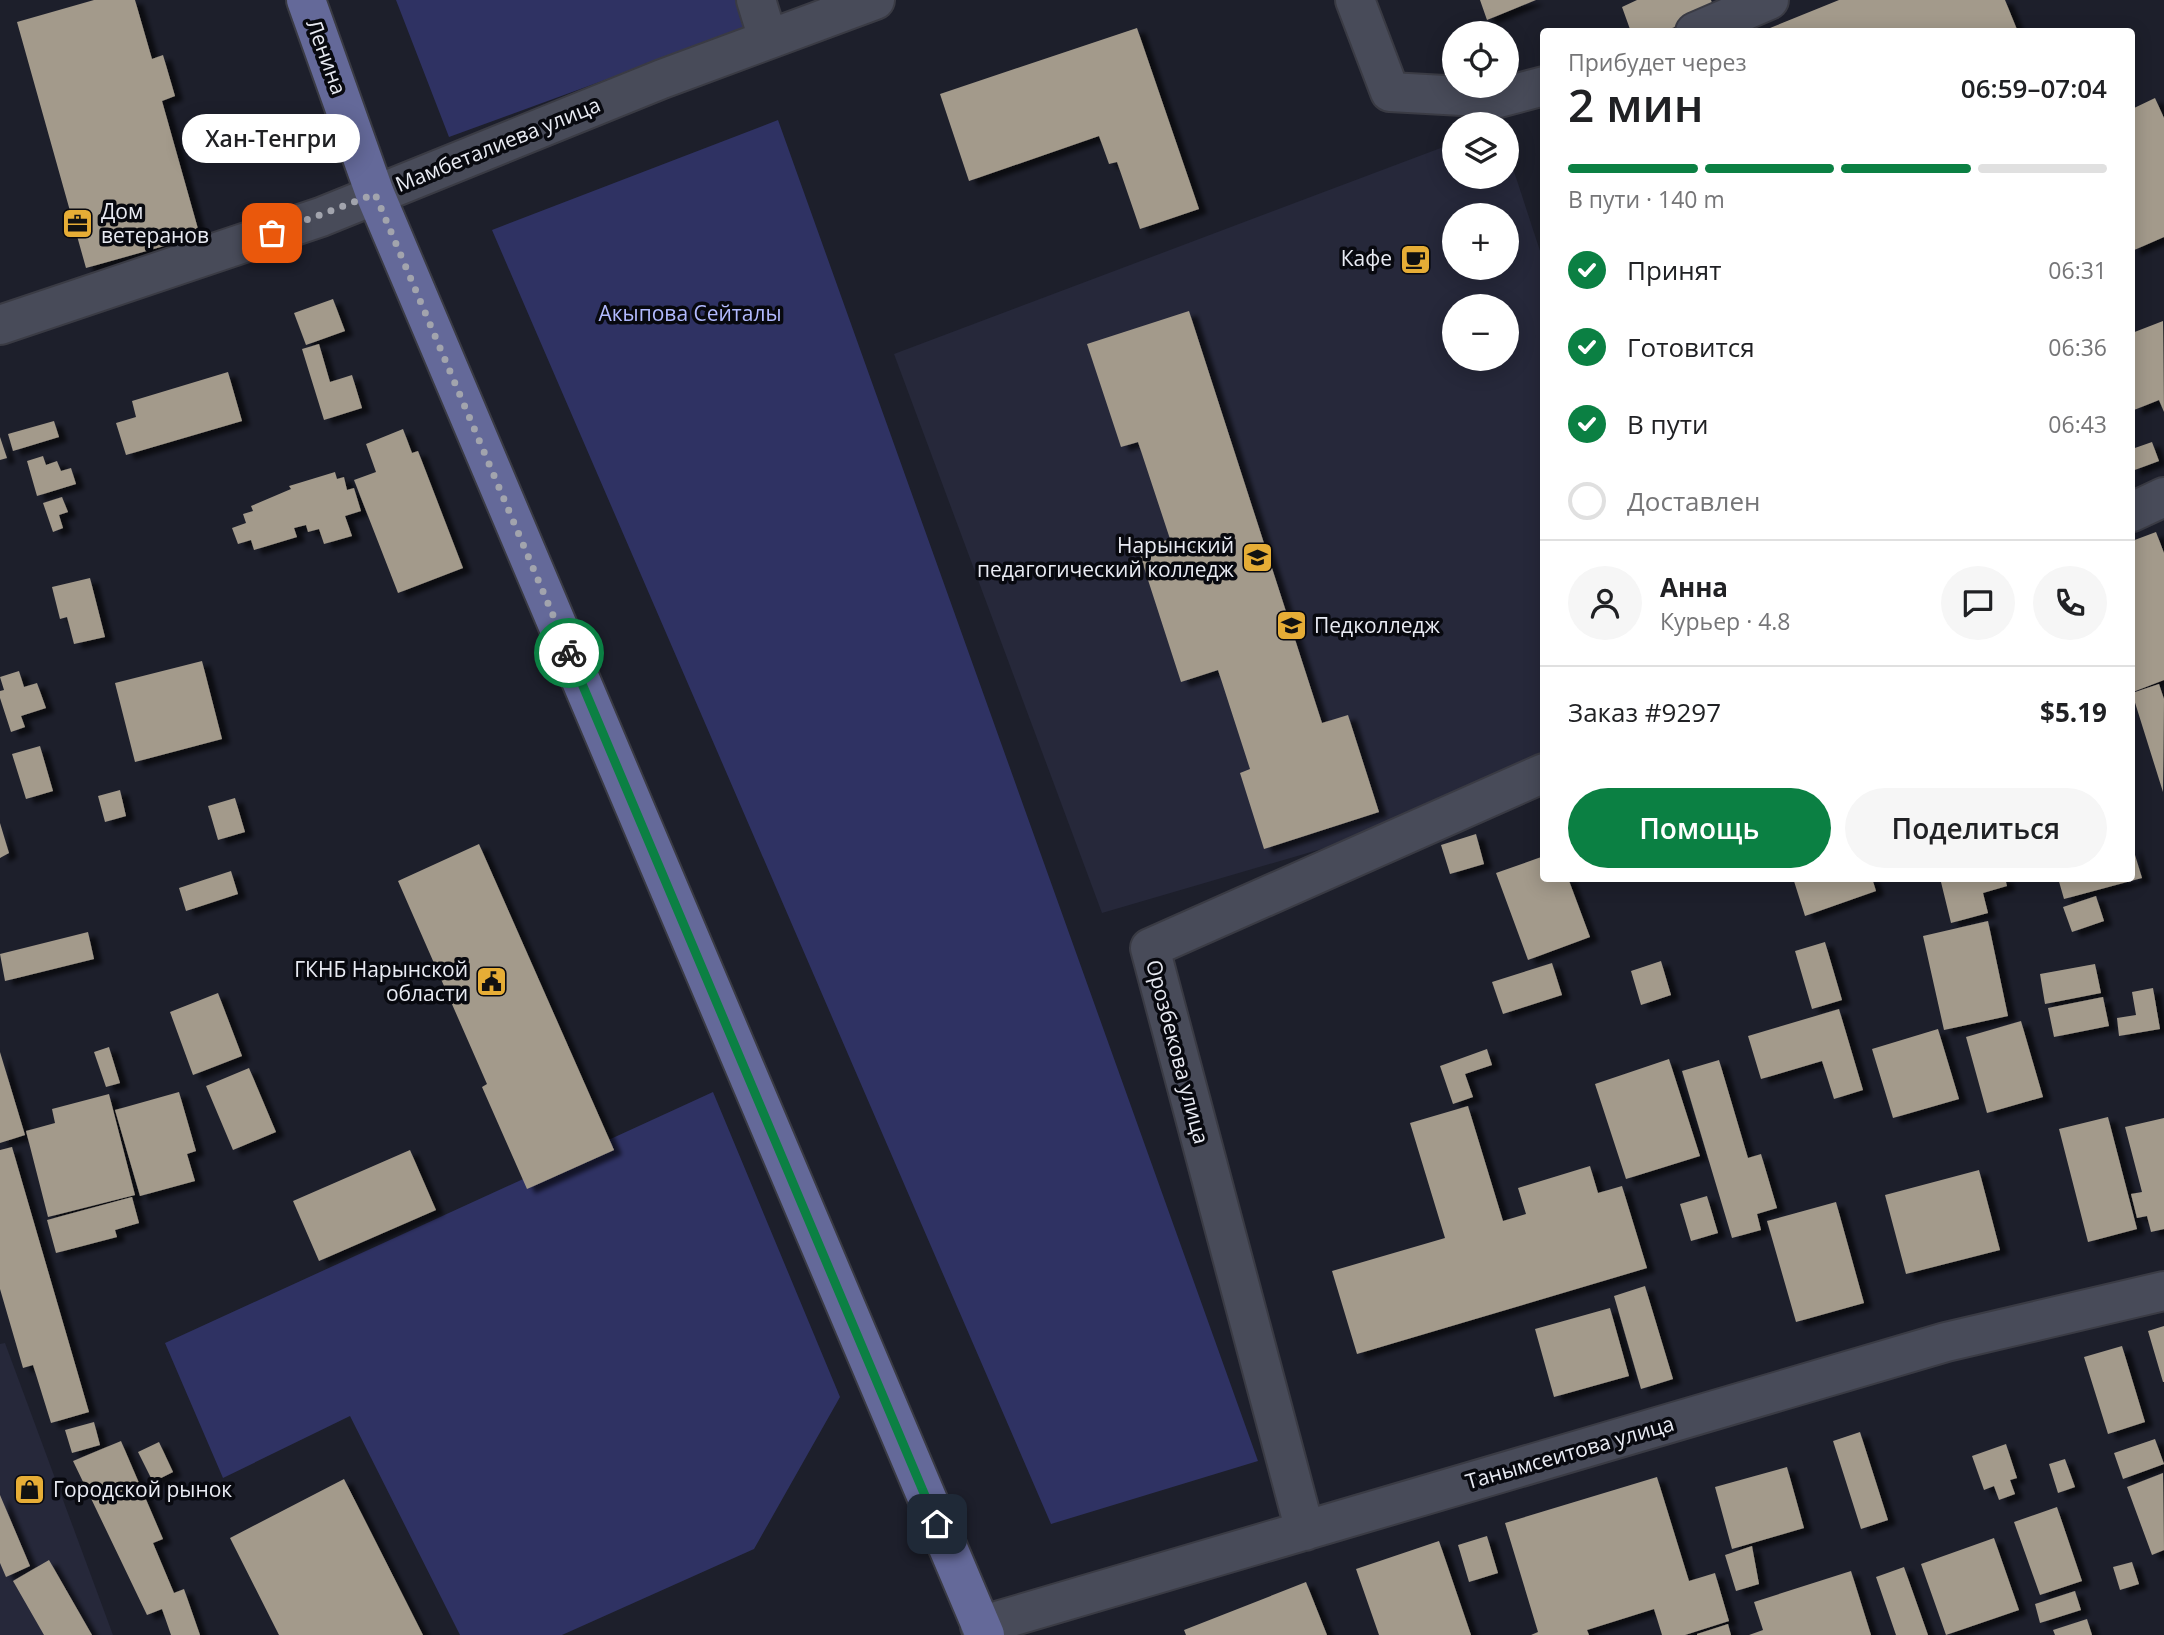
<!DOCTYPE html>
<html lang="ru">
<meta charset="utf-8">
<style>
:root{--surface:#fff;--page:#f6f6f6;--text:#202124;--muted:#757577;--line:#e0e0e0;--accent:#0b8043}
body{margin:0;font-family:"Open Sans",sans-serif;background:var(--page);color:var(--text);height:100vh;display:flex;flex-direction:column;font-size:26px;white-space:nowrap}
*{box-sizing:border-box;margin:0}
p{font-size:23px;color:var(--muted)}
.icon{flex:none;width:38px;height:38px;fill:none;stroke:currentColor;stroke-width:2;stroke-linecap:round;stroke-linejoin:round}
.map{position:relative;flex:1;overflow:hidden}
.details{position:absolute;left:1540px;top:28px;width:595px;height:854px;display:flex;flex-direction:column;background:var(--surface);border-radius:7px;box-shadow:0 4px 18px #0003}
.details>*{flex:none}
.tools{position:absolute;left:1442px;top:21px;display:grid;gap:14px}
.tools a{display:grid;place-items:center;width:77px;height:77px;border-radius:50%;background:var(--surface);box-shadow:0 4px 18px #0003;font-size:35px}
.pin{position:absolute;display:grid;place-items:center;width:60px;height:60px;color:#fff;margin:-30px;border-radius:14px;box-shadow:0 4px 10px #0006}
.courier{position:absolute;display:grid;place-items:center;width:70px;height:70px;margin:-35px;border:5px solid #0b8043;border-radius:50%;background:#fff;color:#222;box-shadow:0 2px 9px #0007}
.bubble{position:absolute;height:49px;border-radius:24px;background:var(--surface);box-shadow:0 4px 18px #0003;font-size:23px;font-weight:600;line-height:49px;text-align:center}
.overview em{font-style:normal;font-weight:600}
.overview div{display:flex;flex-direction:column-reverse}
.overview{display:flex;align-items:center;justify-content:space-between;height:119px;padding:0 28px}
h1{font-size:46px;font-weight:600;line-height:52px}
.bar{display:grid;grid-template-columns:repeat(4,1fr);gap:10px 7px;align-content:center;height:84px;padding:0 28px}
.bar i{height:9px;border-radius:5px;background:var(--line)}
.bar .selected{background:var(--accent)}
.bar p{grid-column:span 4}
.line{display:flex;align-items:center;gap:18px;padding:0 28px;border-top:2px solid var(--line)}
.line div{flex:1}
.round{display:grid;place-items:center;flex:none;width:74px;height:74px;border-radius:37px;background:var(--page)}
ol{padding:0 28px;list-style:none}
li{display:flex;align-items:center;gap:21px;height:77px}
li p{margin-inline-start:auto}
li .icon{padding:7px;border-radius:50%;background:var(--accent);color:#fff;stroke-width:4}
li:last-child{color:var(--muted)}
li i{width:38px;height:38px;border:4px solid var(--line);border-radius:50%}
.primary-button{display:flex;gap:14px;margin-top:auto;padding:14px 28px}
.primary-button a{flex:1;height:80px;border-radius:42px;background:var(--accent);color:#fff;font-size:28px;font-weight:600;line-height:80px;text-align:center}
.primary-button a+a{background:var(--page);color:var(--text)}
.map>svg:first-child{display:block}
.built{fill:#26283a;fill-rule:evenodd}
.green{fill:#2f3263}
.building{fill:#a39a8b;filter:url(#shadow)}
.lines{fill:none;stroke-linecap:round;stroke-linejoin:round}
.minor-casing{stroke:#3a3b44;stroke-width:42}
.primary-casing{stroke:#3a3b44;stroke-width:42}
.minor{stroke:#484b59;stroke-width:38}
.primary{stroke:#646999;stroke-width:38}
.done{stroke:#a2a4ad;stroke-width:7;stroke-dasharray:0 12.6}
.route{stroke:#0b8043;stroke-width:9}
.labels{text-anchor:middle;stroke-width:7;stroke-linejoin:round;paint-order:stroke}
.street-label{font-size:21px;fill:#e9ebf3;stroke:#08090f}
.poi-label{font-size:21px;fill:#e9ebf3;stroke:#08090f;text-anchor:start}
.park-label{font-size:21px;fill:#b2bafe;stroke:#08090f}
</style>
<div class="map">
<svg width="2164" height="1635" viewBox="0 0 2164 1635">
<defs>
<filter id="shadow"><feDropShadow dx="8" dy="4.5" stdDeviation="2" flood-color="#0009"/></filter>
</defs>
<rect width="100%" height="100%" fill="#1d1f2b"/>
<path class="built" d="M 1454,143 L 1454,177 L 1507,177 L 1507,150 L 1543,260 L 1543,757 L 1393,828 L 1102,913 L 894,354 ZM 1454,215 L 1507,215 L 1507,268 L 1454,268 ZM 1454,306 L 1507,306 L 1507,359 L 1454,359 Z
M 5,1343 L 113,1635 L 0,1635 L 0,1344 Z"/>
<path class="green" d="M 396,0 L 738,0 L 747,28 L 449,137 Z
M 778,120 L 1258,1461 L 1051,1524 L 492,230 Z
M 713,1092 L 840,1397 L 754,1549 L 562,1635 L 460,1635 L 350,1416 L 223,1478 L 165,1343 Z"/>
<path class="building" d="M 94,0 L 135,0 L 152,59 L 163,55 L 175,96 L 162,101 L 200,236 L 86,268 L 17,22 Z
M 1480,0 L 1536,0 L 1487,20 Z
M 1711,0 L 1715,11 L 1662,32 L 1631,32 L 1622,7 L 1637,0 Z
M 1839,0 L 2005,0 L 2018,32 L 1760,32 Z
M 1137,28 L 1199,209 L 1140,229 L 1117,162 L 1109,164 L 1099,136 L 969,181 L 940,94 Z
M 2155,98 L 2164,118 L 2164,237 L 2132,251 L 2132,109 Z
M 333,299 L 345,331 L 306,345 L 294,313 Z
M 1189,311 L 1322,723 L 1348,715 L 1379,812 L 1264,849 L 1240,773 L 1250,769 L 1218,670 L 1181,682 L 1138,549 L 1170,539 L 1138,442 L 1121,447 L 1087,344 Z
M 2163,321 L 2164,412 L 2159,400 L 2134,410 L 2132,333 Z
M 319,344 L 330,382 L 352,375 L 362,408 L 324,420 L 302,349 Z
M 228,372 L 242,421 L 126,455 L 116,423 L 136,417 L 132,401 Z
M 54,421 L 59,437 L 13,451 L 8,434 Z
M 403,429 L 412,453 L 418,451 L 463,568 L 398,593 L 354,480 L 376,472 L 366,444 Z
M 0,437 L 7,458 L 0,460 Z
M 2152,442 L 2159,461 L 2132,471 L 2132,449 Z
M 43,456 L 46,465 L 57,461 L 61,471 L 71,468 L 76,484 L 37,496 L 27,461 Z
M 335,472 L 337,479 L 344,477 L 347,490 L 354,488 L 361,511 L 345,516 L 352,536 L 324,544 L 319,529 L 308,532 L 306,525 L 294,528 L 297,537 L 254,550 L 251,540 L 238,544 L 232,528 L 246,523 L 243,514 L 253,511 L 251,506 L 291,489 L 289,486 Z
M 62,497 L 68,512 L 59,515 L 63,528 L 53,532 L 43,503 Z
M 2156,532 L 2164,553 L 2164,680 L 2133,692 L 2132,541 Z
M 90,578 L 105,637 L 74,644 L 67,617 L 60,619 L 52,587 Z
M 202,661 L 222,739 L 135,762 L 115,683 Z
M 19,671 L 24,687 L 37,683 L 46,708 L 21,716 L 25,727 L 11,732 L 0,698 L 0,691 L 4,690 L 0,677 Z
M 2159,684 L 2164,699 L 2163,792 L 2132,693 Z
M 40,746 L 53,791 L 26,799 L 12,754 Z
M 120,790 L 126,816 L 105,822 L 98,796 Z
M 235,798 L 245,832 L 218,840 L 208,806 Z
M 0,823 L 9,853 L 0,858 Z
M 1476,834 L 1484,864 L 1450,874 L 1441,845 Z
M 479,844 L 614,1150 L 527,1189 L 482,1087 L 487,1084 L 398,881 Z
M 2132,845 L 2142,878 L 2064,899 L 2058,878 L 2132,878 Z
M 1544,856 L 1544,878 L 1568,878 L 1590,937 L 1528,960 L 1496,873 Z
M 231,871 L 238,894 L 186,911 L 179,888 Z
M 1793,878 L 1872,878 L 1876,891 L 1805,916 Z
M 1940,878 L 2005,878 L 2007,886 L 1983,893 L 1988,913 L 1951,923 Z
M 2096,896 L 2104,921 L 2072,932 L 2063,907 Z
M 1988,921 L 2008,1016 L 1944,1030 L 1923,936 Z
M 88,932 L 94,959 L 5,981 L 0,954 Z
M 1825,942 L 1842,1000 L 1812,1009 L 1795,951 Z
M 1661,961 L 1671,995 L 1641,1005 L 1631,971 Z
M 1552,963 L 1562,995 L 1503,1014 L 1492,982 Z
M 2095,964 L 2101,993 L 2045,1004 L 2040,974 Z
M 2153,988 L 2160,1029 L 2119,1036 L 2117,1018 L 2136,1015 L 2132,992 Z
M 218,993 L 242,1056 L 193,1075 L 170,1012 Z
M 2103,997 L 2109,1026 L 2054,1037 L 2048,1008 Z
M 1839,1009 L 1863,1090 L 1834,1099 L 1822,1061 L 1761,1079 L 1748,1036 Z
M 2021,1021 L 2043,1097 L 1987,1113 L 1966,1037 Z
M 1938,1029 L 1959,1099 L 1893,1118 L 1872,1049 Z
M 109,1047 L 120,1083 L 106,1087 L 94,1052 Z
M 1487,1049 L 1492,1065 L 1465,1074 L 1473,1097 L 1453,1104 L 1440,1066 Z
M 0,1052 L 25,1135 L 0,1143 Z
M 1669,1059 L 1700,1156 L 1626,1179 L 1595,1084 Z
M 1719,1060 L 1748,1158 L 1761,1154 L 1777,1208 L 1757,1214 L 1761,1230 L 1732,1238 L 1682,1071 Z
M 249,1068 L 276,1132 L 233,1150 L 206,1086 Z
M 179,1092 L 196,1151 L 187,1154 L 195,1181 L 140,1196 L 115,1110 Z
M 109,1094 L 135,1195 L 48,1217 L 26,1131 L 55,1123 L 52,1109 Z
M 1468,1106 L 1503,1221 L 1526,1214 L 1518,1188 L 1590,1166 L 1598,1193 L 1622,1186 L 1647,1268 L 1357,1354 L 1332,1271 L 1445,1238 L 1410,1123 Z
M 2108,1117 L 2137,1229 L 2088,1242 L 2059,1129 Z
M 2164,1118 L 2164,1229 L 2151,1232 L 2147,1216 L 2137,1218 L 2131,1194 L 2142,1192 L 2125,1127 Z
M 12,1147 L 89,1412 L 51,1423 L 33,1365 L 23,1368 L 0,1289 L 0,1150 Z
M 410,1150 L 436,1210 L 319,1261 L 293,1201 Z
M 1979,1170 L 2000,1250 L 1906,1274 L 1885,1195 Z
M 1707,1196 L 1718,1233 L 1691,1241 L 1680,1204 Z
M 132,1197 L 139,1223 L 115,1230 L 117,1237 L 56,1253 L 47,1220 Z
M 1836,1202 L 1864,1303 L 1796,1322 L 1767,1221 Z
M 1645,1286 L 1673,1379 L 1641,1389 L 1614,1296 Z
M 1610,1308 L 1629,1376 L 1554,1397 L 1535,1329 Z
M 2164,1326 L 2164,1382 L 2163,1382 L 2148,1331 Z
M 2122,1346 L 2145,1422 L 2108,1434 L 2084,1357 Z
M 94,1422 L 100,1445 L 72,1453 L 65,1430 Z
M 1860,1432 L 1888,1520 L 1861,1529 L 1833,1441 Z
M 2155,1439 L 2164,1464 L 2123,1479 L 2114,1453 Z
M 121,1441 L 163,1539 L 153,1543 L 174,1593 L 184,1589 L 200,1635 L 171,1635 L 162,1609 L 147,1615 L 73,1461 Z
M 159,1442 L 173,1472 L 153,1482 L 138,1452 Z
M 2006,1444 L 2017,1478 L 2010,1480 L 2015,1494 L 1999,1500 L 1994,1486 L 1984,1490 L 1972,1456 Z
M 2065,1459 L 2075,1487 L 2058,1493 L 2049,1464 Z
M 1787,1467 L 1804,1528 L 1732,1549 L 1715,1487 Z
M 2163,1473 L 2164,1550 L 2152,1555 L 2127,1487 Z
M 1657,1477 L 1689,1581 L 1715,1573 L 1729,1621 L 1685,1635 L 1662,1635 L 1654,1609 L 1587,1630 L 1589,1635 L 1531,1635 L 1538,1632 L 1505,1523 Z
M 344,1479 L 423,1635 L 279,1635 L 230,1538 Z
M 0,1495 L 30,1566 L 6,1577 L 0,1563 Z
M 2057,1507 L 2082,1581 L 2040,1595 L 2014,1522 Z
M 1487,1536 L 1498,1573 L 1469,1582 L 1458,1545 Z
M 1994,1538 L 2019,1610 L 1946,1635 L 1921,1564 Z
M 1439,1541 L 1471,1635 L 1379,1635 L 1356,1569 Z
M 1752,1546 L 1759,1584 L 1736,1591 L 1725,1555 Z
M 49,1560 L 92,1635 L 44,1635 L 13,1581 Z
M 2132,1562 L 2139,1584 L 2120,1590 L 2113,1567 Z
M 1904,1567 L 1928,1635 L 1896,1635 L 1876,1577 Z
M 1851,1571 L 1871,1635 L 1749,1635 L 1763,1630 L 1754,1602 Z
M 1306,1582 L 1327,1635 L 1186,1635 L 1184,1630 Z
M 2075,1591 L 2081,1610 L 2040,1623 L 2035,1604 Z
M 2087,1619 L 2092,1635 L 2055,1635 L 2053,1630 Z
M 1728,1624 L 1731,1635 L 1697,1635 L 1697,1634 Z"/>
<g class="lines">
<defs>
<path id="minor" d="M 756,0 L 768,39
M 1355,0 L 1390,92 L 1499,98 L 1544,86
M 1695,32 L 1769,0
M 0,325 L 321,217 L 662,79 L 875,0
M 2132,512 L 2164,497
M 1305,1531 L 1150,948 L 1544,773
M 980,1626 L 1946,1342 L 2164,1291"/>
<path id="primary" d="M 306,0 L 375,194 L 985,1635"/>
</defs>
<use href="#minor" class="minor-casing"/>
<use href="#primary" class="primary-casing"/>
<use href="#minor" class="minor"/>
<use href="#primary" class="primary"/>
</g>
<g class="lines">
<path class="done" d="M 272,233 L 375,194 L 569,653"/>
<path class="route" d="M 569,653 L 937,1524"/>
</g>
<defs>
<symbol id="office-square" viewBox="-11 -11 22 22"><rect x="-9" y="-9" width="18" height="18" rx="4" fill="#e6ad36" stroke="#08090f"/><path d="M-6-3h4V-5.5h4V-3h4V5H-6ZM-1-4.5V-3h2v-1.5ZM-6 0V1H6V0Z" fill="#111"/></symbol>
<symbol id="cafe-square" viewBox="-11 -11 22 22"><rect x="-9" y="-9" width="18" height="18" rx="4" fill="#e6ad36" stroke="#08090f"/><path d="M-5.5-4.5H6V0H3Q3 3.5 0 3.5H-2.5Q-5.5 3.5-5.5 0ZM3-3.2v2h1.7v-2ZM-6 4.5H4V6H-6Z" fill="#111"/></symbol>
<symbol id="university-square" viewBox="-11 -11 22 22"><rect x="-9" y="-9" width="18" height="18" rx="4" fill="#e6ad36" stroke="#08090f"/><path d="M0-5L7-2L0 1L-7-2ZM-4 1L0 2.5L4 1V4Q0 6-4 4Z" fill="#111"/></symbol>
<symbol id="school-square" viewBox="-11 -11 22 22"><rect x="-9" y="-9" width="18" height="18" rx="4" fill="#e6ad36" stroke="#08090f"/><path d="M0-5L7-2L0 1L-7-2ZM-4 1L0 2.5L4 1V4Q0 6-4 4Z" fill="#111"/></symbol>
<symbol id="civic-square" viewBox="-11 -11 22 22"><rect x="-9" y="-9" width="18" height="18" rx="4" fill="#e6ad36" stroke="#08090f"/><path d="M-.6-6.5H3V-4.5H.6V-3L4-1V1h2V6H-6V1h2V-1L-.6-3ZM-1.2 2.5V6h2.4V2.5Z" fill="#111"/></symbol>
<symbol id="shop-square" viewBox="-11 -11 22 22"><rect x="-9" y="-9" width="18" height="18" rx="4" fill="#e6ad36" stroke="#08090f"/><path d="M-5-2.5h2.3a2.7 3.5 0 0 1 5.4 0H5L5.5 6h-11ZM-1.5-2.5h3a1.5 2.3 0 0 0-3 0Z" fill="#111"/></symbol>
</defs>
<g fill-rule="evenodd">
<use href="#office-square" x="60" y="206" width="35" height="35"/>
<use href="#cafe-square" x="1398" y="242" width="35" height="35"/>
<use href="#university-square" x="1240" y="540" width="35" height="35"/>
<use href="#school-square" x="1274" y="608" width="35" height="35"/>
<use href="#civic-square" x="474" y="964" width="35" height="35"/>
<use href="#shop-square" x="12" y="1472" width="35" height="35"/>
</g>
<g class="labels">
<g class="street-label">
<text transform="translate(326 57) rotate(70)" y="7">Ленина</text>
<text transform="translate(498 145) rotate(-22)" y="7">Мамбеталиева улица</text>
<text transform="translate(1177 1052) rotate(75)" y="7">Орозбекова улица</text>
<text transform="translate(1570 1453) rotate(-16)" y="7">Танымсеитова улица</text>
</g>
<g class="poi-label">
<text x="101" y="219">Дом<tspan x="101" dy="24">ветеранов</tspan></text>
<text x="1392" y="266" text-anchor="end">Кафе</text>
<text x="1234" y="553" text-anchor="end">Нарынский<tspan x="1234" dy="24">педагогический колледж</tspan></text>
<text x="1314" y="633">Педколледж</text>
<text x="468" y="977" text-anchor="end">ГКНБ Нарынской<tspan x="468" dy="24">области</tspan></text>
<text x="53" y="1497">Городской рынок</text>
</g>
<g class="park-label">
<text x="690" y="321">Акыпова Сейталы</text>
</g>
</g>
</svg>
<div class="tools">
<a><svg class="icon" aria-label="locate" viewBox="0 0 24 24"><circle cx="12" cy="12" r="6"/><path d="M12 2v4M12 18v4M2 12h4M18 12h4"/></svg></a>
<a><svg class="icon" aria-label="layers" viewBox="0 0 24 24"><path d="M12 4l9 5-9 5-9-5zM3 14l9 5 9-5"/></svg></a>
<a>+</a>
<a>−</a>
</div>
<div class="pin" style="left:272px;top:233px;background:#ea580c"><svg class="icon" aria-label="bag" viewBox="0 0 24 24"><path d="M5 8h14l-1 12H6zM9 8a3 3 0 0 1 6 0"/></svg></div>
<div class="pin" style="left:937px;top:1524px;background:#1f2937"><svg class="icon" aria-label="home" viewBox="0 0 24 24"><path d="M3 11l9-7 9 7M6 9v11h12V9"/></svg></div>
<div class="courier" style="left:569px;top:653px"><svg class="icon" aria-label="bike" viewBox="0 0 24 24"><circle cx="6" cy="16" r="4"/><circle cx="18" cy="16" r="4"/><path d="M6 16l4-8h5l3 8M10 8l3 8H6M13 5h3"/></svg></div>
<div class="bubble" style="left:182px;top:114px;width:178px">Хан-Тенгри</div>
<section class="details">
<div class="overview"><div><h1>2 мин</h1><p>Прибудет через</p></div><em>06:59–07:04</em></div>
<div class="bar"><i class="selected"></i><i class="selected"></i><i class="selected"></i><i></i><p>В пути · 140 m</p></div>
<ol>
<li><svg class="icon" aria-label="check" viewBox="0 0 24 24"><path d="M5 12l5 5 9-10"/></svg>Принят<p>06:31</p></li>
<li><svg class="icon" aria-label="check" viewBox="0 0 24 24"><path d="M5 12l5 5 9-10"/></svg>Готовится<p>06:36</p></li>
<li><svg class="icon" aria-label="check" viewBox="0 0 24 24"><path d="M5 12l5 5 9-10"/></svg>В пути<p>06:43</p></li>
<li><i></i>Доставлен</li>
</ol>
<div class="line" style="height:126px"><a class="round"><svg class="icon" aria-label="person" viewBox="0 0 24 24"><circle cx="12" cy="8" r="4"/><path d="M4 21q1-7 8-7t8 7"/></svg></a><div><b>Анна</b><p>Курьер · 4.8</p></div><a class="round"><svg class="icon" aria-label="chat" viewBox="0 0 24 24"><path d="M4 5h16v11H9l-5 4z"/></svg></a><a class="round"><svg class="icon" aria-label="phone" viewBox="0 0 24 24"><path d="M5 4h4l2 5-3 2q2 4 5 5l2-3 5 2v4C11 20 4 13 5 4z"/></svg></a></div>
<div class="line" style="height:91px"><div>Заказ #9297</div><b>$5.19</b></div>
<div class="primary-button"><a>Помощь</a><a>Поделиться</a></div>
</section>
</div>
